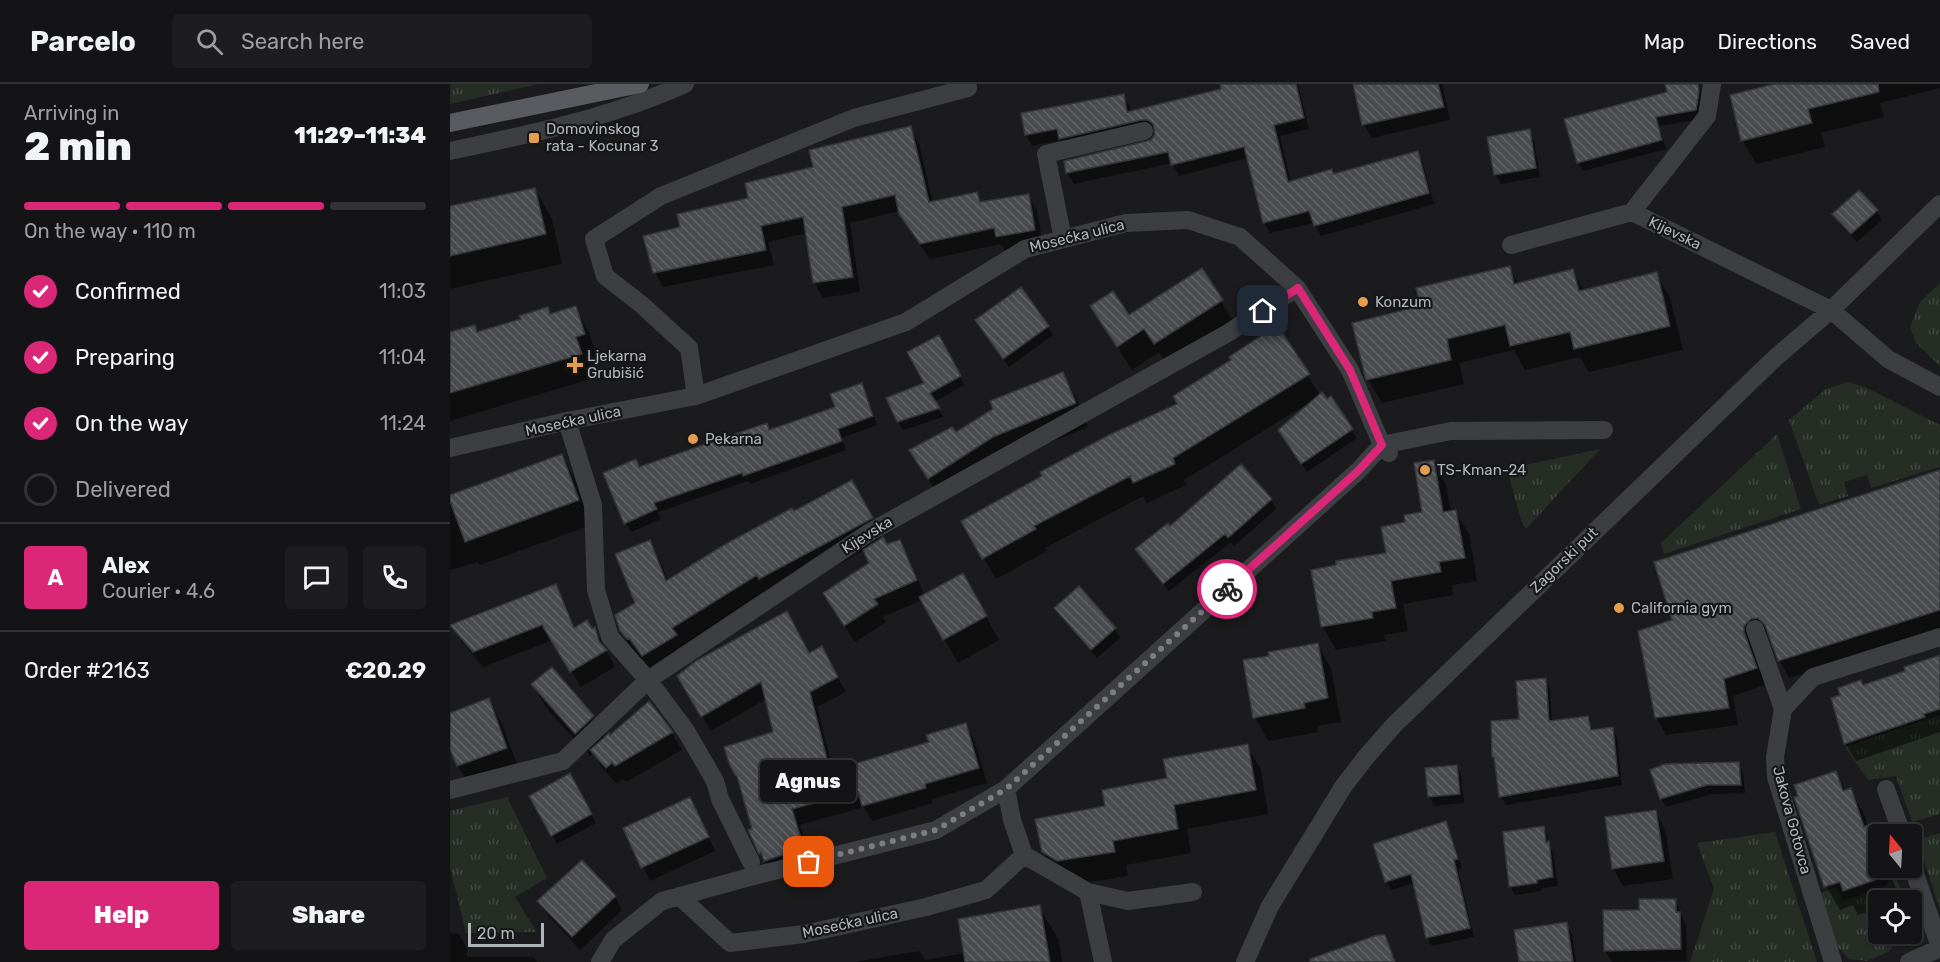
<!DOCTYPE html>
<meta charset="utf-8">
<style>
:root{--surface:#141416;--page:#1d1d1f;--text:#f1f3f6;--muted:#9d9ea1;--line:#333335;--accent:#db2777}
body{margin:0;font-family:Rubik,sans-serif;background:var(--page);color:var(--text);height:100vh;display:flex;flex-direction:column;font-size:22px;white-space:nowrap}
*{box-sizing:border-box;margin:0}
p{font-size:20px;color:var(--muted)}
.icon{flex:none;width:33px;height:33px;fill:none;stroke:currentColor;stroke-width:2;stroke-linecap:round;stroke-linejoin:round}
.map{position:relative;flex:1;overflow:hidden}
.panel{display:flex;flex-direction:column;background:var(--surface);width:450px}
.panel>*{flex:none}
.needle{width:39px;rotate:342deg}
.fabs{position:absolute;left:1418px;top:740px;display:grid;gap:12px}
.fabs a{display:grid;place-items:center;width:54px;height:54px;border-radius:6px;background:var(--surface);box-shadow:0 2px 4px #0004,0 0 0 2px var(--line);font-size:30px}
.scale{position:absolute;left:18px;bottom:15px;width:76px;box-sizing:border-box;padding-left:6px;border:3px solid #afb4bb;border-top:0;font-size:16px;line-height:21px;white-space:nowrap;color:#afb4bb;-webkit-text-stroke:4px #161618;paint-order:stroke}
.pin{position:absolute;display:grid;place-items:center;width:51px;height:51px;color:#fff;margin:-26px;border-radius:12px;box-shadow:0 3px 9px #0006}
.courier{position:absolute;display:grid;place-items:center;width:60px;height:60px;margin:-30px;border:4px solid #db2777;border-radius:50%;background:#fff;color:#222;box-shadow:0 2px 8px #0007}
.bubble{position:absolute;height:42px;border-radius:6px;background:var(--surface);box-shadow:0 2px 4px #0004,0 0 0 2px var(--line);font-size:20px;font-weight:800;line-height:42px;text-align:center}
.summary em{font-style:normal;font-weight:800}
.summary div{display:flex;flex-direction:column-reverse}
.summary{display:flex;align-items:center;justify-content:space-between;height:102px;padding:0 24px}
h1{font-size:39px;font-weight:800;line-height:45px}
.bar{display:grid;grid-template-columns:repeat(4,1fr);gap:9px 6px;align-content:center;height:72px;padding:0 24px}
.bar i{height:8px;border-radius:4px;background:var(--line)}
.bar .selected{background:var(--accent)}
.bar p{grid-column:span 4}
.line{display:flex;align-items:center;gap:15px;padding:0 24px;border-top:2px solid var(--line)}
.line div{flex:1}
.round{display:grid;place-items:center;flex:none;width:63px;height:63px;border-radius:6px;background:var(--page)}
ol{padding:0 24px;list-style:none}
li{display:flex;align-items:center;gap:18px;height:66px}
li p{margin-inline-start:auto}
li .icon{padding:6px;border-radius:50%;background:var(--accent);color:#fff;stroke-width:4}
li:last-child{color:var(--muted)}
li i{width:33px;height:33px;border:3px solid var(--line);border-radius:50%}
.primary-button{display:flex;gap:12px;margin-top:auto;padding:12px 24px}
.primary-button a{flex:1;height:69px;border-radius:6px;background:var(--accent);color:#fff;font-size:24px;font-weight:800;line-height:69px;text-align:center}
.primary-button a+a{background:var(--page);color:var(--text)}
header{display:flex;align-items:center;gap:36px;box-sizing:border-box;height:84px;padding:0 30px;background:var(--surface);border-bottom:2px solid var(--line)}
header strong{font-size:28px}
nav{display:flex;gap:33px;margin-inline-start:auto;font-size:21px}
.search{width:420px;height:54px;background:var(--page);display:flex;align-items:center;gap:15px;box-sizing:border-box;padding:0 21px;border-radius:6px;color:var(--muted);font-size:22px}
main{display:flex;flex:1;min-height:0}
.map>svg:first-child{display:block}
.grass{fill:url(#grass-tufts)}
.shadow{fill:#0007}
.building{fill:url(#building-back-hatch);stroke:#353639;stroke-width:1.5}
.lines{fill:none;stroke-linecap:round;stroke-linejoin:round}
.minor{stroke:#3c3e42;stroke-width:18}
.major{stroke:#595b60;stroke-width:18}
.done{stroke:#7b7e84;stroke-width:6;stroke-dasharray:0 10.8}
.route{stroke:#db2777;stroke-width:8}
.poi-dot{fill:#e49c4d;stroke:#161618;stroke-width:2}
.labels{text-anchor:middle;stroke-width:4.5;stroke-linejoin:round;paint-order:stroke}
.poi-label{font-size:15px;fill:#afb4bb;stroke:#161618;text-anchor:start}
.street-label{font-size:15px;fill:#afb4bb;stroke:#161618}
</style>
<header>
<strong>Parcelo</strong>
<div class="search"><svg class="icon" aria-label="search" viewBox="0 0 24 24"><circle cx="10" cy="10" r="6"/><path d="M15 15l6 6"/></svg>Search here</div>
<nav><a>Map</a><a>Directions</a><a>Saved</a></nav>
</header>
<main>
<section class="panel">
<div class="summary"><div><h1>2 min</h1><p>Arriving in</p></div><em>11:29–11:34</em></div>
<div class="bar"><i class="selected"></i><i class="selected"></i><i class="selected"></i><i></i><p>On the way · 110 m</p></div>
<ol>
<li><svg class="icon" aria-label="check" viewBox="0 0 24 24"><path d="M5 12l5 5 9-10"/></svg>Confirmed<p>11:03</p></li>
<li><svg class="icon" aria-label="check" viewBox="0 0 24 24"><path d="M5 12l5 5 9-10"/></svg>Preparing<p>11:04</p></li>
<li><svg class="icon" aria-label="check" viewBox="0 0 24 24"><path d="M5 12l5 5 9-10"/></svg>On the way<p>11:24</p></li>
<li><i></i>Delivered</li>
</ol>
<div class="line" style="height:108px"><b class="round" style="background:var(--accent);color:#fff">A</b><div><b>Alex</b><p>Courier · 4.6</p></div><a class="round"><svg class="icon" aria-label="chat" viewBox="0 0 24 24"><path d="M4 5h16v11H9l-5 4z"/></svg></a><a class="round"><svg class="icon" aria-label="phone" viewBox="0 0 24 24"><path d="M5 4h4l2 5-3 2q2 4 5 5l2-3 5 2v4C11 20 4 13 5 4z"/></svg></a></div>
<div class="line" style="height:78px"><div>Order #2163</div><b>€20.29</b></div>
<div class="primary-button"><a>Help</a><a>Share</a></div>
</section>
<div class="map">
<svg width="1490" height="878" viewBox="0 0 1490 878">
<defs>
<pattern id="grass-tufts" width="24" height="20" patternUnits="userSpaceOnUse" patternTransform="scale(1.5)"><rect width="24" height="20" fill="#252d25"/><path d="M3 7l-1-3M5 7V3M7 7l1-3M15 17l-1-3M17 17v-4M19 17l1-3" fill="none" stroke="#424943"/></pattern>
<pattern id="building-back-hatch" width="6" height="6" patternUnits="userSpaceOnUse" patternTransform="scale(1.5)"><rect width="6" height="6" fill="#4a4b4f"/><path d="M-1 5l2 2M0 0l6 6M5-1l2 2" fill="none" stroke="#626366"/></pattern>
</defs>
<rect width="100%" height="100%" fill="#1b1b1d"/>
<path class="grass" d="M 3,0 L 89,0 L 0,20 L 0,1 Z
M 1490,199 L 1490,282 L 1466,259 L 1460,243 L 1470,218 Z
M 1398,298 L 1417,304 L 1490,341 L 1490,383 L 1421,404 L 1417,391 L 1394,398 L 1398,412 L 1369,421 L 1339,336 L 1376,305 Z
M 1327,350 L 1351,425 L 1214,470 L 1211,459 Z
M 1150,365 L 1076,445 L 1071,436 L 1057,385 Z
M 1490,631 L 1490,730 L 1462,738 L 1446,692 L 1418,696 L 1395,663 Z
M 57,713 L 97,794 L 65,813 L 87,848 L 16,849 L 0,783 L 0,727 Z
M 1325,748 L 1367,878 L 1240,878 L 1264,805 L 1247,759 Z
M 1490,749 L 1490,825 L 1467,756 Z
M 1444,787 L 1454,816 L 1428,816 L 1428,849 L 1454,850 L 1438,868 L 1417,877 L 1399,875 L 1385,860 L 1368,810 L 1387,803 L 1392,817 L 1435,803 Z"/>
<path class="shadow" d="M 771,0 L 848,0 L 859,45 L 830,52 L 841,99 L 884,91 L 967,68 L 973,79 L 984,120 L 871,152 L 864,139 L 820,149 L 814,138 L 798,74 L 729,92 L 722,79 L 624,100 L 617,89 L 615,79 L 702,57 L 706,50 L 706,47 L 698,47 L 617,66 L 611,56 L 582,62 L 576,51 L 573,31 L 673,12 L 680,23 L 681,28 L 773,6 Z
M 905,0 L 992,0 L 1000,36 L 922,54 L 914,41 Z
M 1221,0 L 1249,0 L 1254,18 L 1251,35 L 1209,42 L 1216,65 L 1133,87 L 1128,78 L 1218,9 Z
M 1330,0 L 1490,0 L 1490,4 L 1430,19 L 1434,33 L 1371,49 L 1375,63 L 1306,80 L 1293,57 Z
M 460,44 L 469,59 L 483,119 L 527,110 L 532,120 L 578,112 L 587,127 L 593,162 L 556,168 L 551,160 L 480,175 L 459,146 L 450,127 L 400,139 L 410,208 L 373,214 L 364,198 L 357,149 L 318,158 L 324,181 L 213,203 L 205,188 L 232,144 L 300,115 L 365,84 Z
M 1079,47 L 1084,56 L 1090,93 L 1051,100 L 1046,91 L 1039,54 Z
M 85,105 L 102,135 L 112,180 L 0,205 L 0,124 Z
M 1426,127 L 1432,136 L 1407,158 L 1389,139 L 1384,130 Z
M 1059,184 L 1069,200 L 1123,187 L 1134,207 L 1207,190 L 1220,214 L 1233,266 L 1139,288 L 1130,273 L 1075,286 L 1064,266 L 1009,279 L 1014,300 L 932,319 L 918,295 L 972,224 Z
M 752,186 L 785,241 L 719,283 L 709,268 L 682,286 L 642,223 L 678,233 Z
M 126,224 L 139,248 L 147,274 L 139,277 L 144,294 L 0,337 L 0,255 L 24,242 L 28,249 L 72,236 L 98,225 L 101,231 Z
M 598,243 L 603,251 L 559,283 L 532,245 Z
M 827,243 L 870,311 L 902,346 L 907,354 L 857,388 L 835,355 L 858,321 L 857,320 L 734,396 L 736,401 L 697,419 L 693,412 L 595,464 L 597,467 L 546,495 L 513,438 L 729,321 L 783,277 Z
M 488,253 L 514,301 L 484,318 L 493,333 L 453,346 L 448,338 L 476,300 Z
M 612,290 L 626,313 L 638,343 L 557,376 L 493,417 L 475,390 L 505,351 Z
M 411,301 L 416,310 L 427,341 L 392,354 L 396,366 L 300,400 L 298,397 L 208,428 L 211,435 L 181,448 L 176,439 L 189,384 L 316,341 L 320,347 L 387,324 Z
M 112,372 L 125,396 L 141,441 L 30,481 L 28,478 L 0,486 L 0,412 Z
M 983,378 L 996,401 L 1001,428 L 1005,427 L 1019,450 L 1027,497 L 1002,501 L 1003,511 L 953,520 L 958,547 L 934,551 L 936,557 L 886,566 L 873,543 L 938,470 L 957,440 L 974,429 Z
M 1490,388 L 1490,546 L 1339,594 L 1330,577 L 1321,553 L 1319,551 L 1310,551 L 1315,601 L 1283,612 L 1288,641 L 1216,651 L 1207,634 L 1189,548 L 1224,537 Z
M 821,416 L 826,425 L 784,462 L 781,458 L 719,507 L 687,466 L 720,444 Z
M 414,419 L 436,462 L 449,457 L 459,475 L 475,512 L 513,491 L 549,556 L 508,579 L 472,516 L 433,533 L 436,538 L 405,558 L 385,527 L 421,480 L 415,466 L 323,516 L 206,593 L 193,575 L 190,576 L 184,569 L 171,547 L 186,519 L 199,458 L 211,479 L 218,497 L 343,429 Z
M 106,502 L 115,518 L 125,545 L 142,547 L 145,545 L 165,583 L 131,603 L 103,556 L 33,583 L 12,558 L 3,542 Z
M 606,524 L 665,545 L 670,554 L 647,574 L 611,533 Z
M 867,560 L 881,584 L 891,638 L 867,642 L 868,648 L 818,657 L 805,633 L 820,573 Z
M 359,571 L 380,579 L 396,608 L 367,623 L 384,688 L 481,659 L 515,641 L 524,655 L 537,699 L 482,715 L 483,719 L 422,737 L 414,723 L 350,741 L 361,779 L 324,792 L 300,747 L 304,746 L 324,650 L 316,615 L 261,647 L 229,593 Z
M 1490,573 L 1490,648 L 1406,677 L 1396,660 L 1383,615 L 1457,588 Z
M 1095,596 L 1100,604 L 1102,638 L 1138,633 L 1143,647 L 1162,645 L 1167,653 L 1172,701 L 1056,721 L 1051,712 L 1071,637 Z
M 83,601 L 143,633 L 155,653 L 160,653 L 199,619 L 222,649 L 232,666 L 176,698 L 173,695 L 167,700 L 152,684 L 144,669 L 140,672 L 97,625 Z
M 39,616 L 52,640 L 70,688 L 22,705 L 8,682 L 0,660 L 0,631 Z
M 797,662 L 811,686 L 818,730 L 737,745 L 741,769 L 676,781 L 678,792 L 622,801 L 607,792 L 593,768 L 657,723 Z
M 1288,679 L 1293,688 L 1295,709 L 1263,710 L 1216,723 L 1211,714 Z
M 1006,682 L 1011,691 L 1014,719 L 985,722 L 979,713 Z
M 1386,689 L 1396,707 L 1400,706 L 1414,730 L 1418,742 L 1428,758 L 1428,783 L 1438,783 L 1446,805 L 1439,808 L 1442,816 L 1428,816 L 1428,824 L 1408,831 L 1403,821 L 1390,826 L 1376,802 Z
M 119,691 L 146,739 L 107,760 L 81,712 Z
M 1205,727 L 1215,745 L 1223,795 L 1173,802 L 1163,784 Z
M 247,729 L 265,767 L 200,797 L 175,745 Z
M 995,739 L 1000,747 L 1012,784 L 1008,785 L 1024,853 L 982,862 L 977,854 L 964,799 L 942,806 L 936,798 L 925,761 Z
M 1093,744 L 1098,752 L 1099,762 L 1103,768 L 1108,802 L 1091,804 L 1091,807 L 1065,811 L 1060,802 Z
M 165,813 L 172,826 L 130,866 L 97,830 L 89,817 Z
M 1225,816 L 1236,842 L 1237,877 L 1162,878 L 1155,866 L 1191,827 Z
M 589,823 L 609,856 L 612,878 L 405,878 L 469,867 L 475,876 L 515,869 Z
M 1116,840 L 1122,850 L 1126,878 L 1070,878 Z
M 0,849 L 9,850 L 17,865 L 17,873 L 84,873 L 87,878 L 0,878 Z"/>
<path class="building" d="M 770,0 L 846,0 L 854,34 L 824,41 L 838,98 L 882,85 L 883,90 L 968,67 L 979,109 L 864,142 L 859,127 L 813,139 L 794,63 L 721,81 L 718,68 L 616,89 L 614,77 L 701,56 L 705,50 L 703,40 L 698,36 L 691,36 L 609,55 L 607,45 L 575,51 L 571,29 L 674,10 L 677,28 L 771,5 Z
M 903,0 L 988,0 L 994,23 L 912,41 Z
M 1215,0 L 1248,0 L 1249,8 L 1246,26 L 1206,33 L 1212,56 L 1127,79 L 1114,35 L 1217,8 Z
M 1324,0 L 1428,0 L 1429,8 L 1358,25 L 1362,39 L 1291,57 L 1280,11 Z
M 461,42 L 479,118 L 527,108 L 530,118 L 579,110 L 585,146 L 546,153 L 544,144 L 470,160 L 449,130 L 445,111 L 392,123 L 403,193 L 363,199 L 353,133 L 311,142 L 316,166 L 203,189 L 193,152 L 230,143 L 227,130 L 298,114 L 295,99 L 363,83 L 359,66 Z
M 1080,45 L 1086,84 L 1044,91 L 1037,53 Z
M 85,104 L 96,150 L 0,172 L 0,122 Z
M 1409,106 L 1428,126 L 1401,150 L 1382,130 Z
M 1060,182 L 1064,200 L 1123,185 L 1129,207 L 1207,188 L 1220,242 L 1124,265 L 1120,248 L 1060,262 L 1055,241 L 997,255 L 1001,276 L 916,296 L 902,239 L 971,222 L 966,204 Z
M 752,184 L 773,216 L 704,260 L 694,245 L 667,263 L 640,222 L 663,207 L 679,231 Z
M 571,203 L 599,242 L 553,275 L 525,236 Z
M 126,222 L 135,250 L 126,253 L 132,270 L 0,309 L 0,248 L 25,241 L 27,248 L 71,235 L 69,232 L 98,223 L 100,230 Z
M 827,241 L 860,290 L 723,374 L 725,380 L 683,399 L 680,392 L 584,442 L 586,445 L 532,475 L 511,437 L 592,392 L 590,388 L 659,351 L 727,320 L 723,312 L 781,276 L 779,273 Z
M 489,251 L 511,292 L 480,309 L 490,324 L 447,338 L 436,314 L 474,299 L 457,268 Z
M 613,288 L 626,319 L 543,353 L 478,395 L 459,366 L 502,343 L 506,348 L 543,325 L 540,317 Z
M 412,299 L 423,332 L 388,345 L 392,357 L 293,392 L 292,389 L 204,419 L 207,425 L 174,440 L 153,389 L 186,375 L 189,383 L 317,339 L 319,346 L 385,323 L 380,310 Z
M 872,308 L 877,315 L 881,312 L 903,345 L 851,380 L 828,346 Z
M 112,370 L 129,416 L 15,458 L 0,417 L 0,411 Z
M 984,376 L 993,428 L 1006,426 L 1015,474 L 989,478 L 991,488 L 941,497 L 946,524 L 922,528 L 923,534 L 871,543 L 861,486 L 886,481 L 886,477 L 936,469 L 931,443 L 955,438 L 954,431 L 972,428 L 964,379 Z
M 791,380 L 822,415 L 778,454 L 775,450 L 713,500 L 685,465 L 718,439 L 720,442 Z
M 1490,386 L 1490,526 L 1328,577 L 1315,541 L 1308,534 L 1301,535 L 1294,542 L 1294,548 L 1307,584 L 1274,595 L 1279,624 L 1205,634 L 1188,547 L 1222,536 L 1204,478 Z
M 402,396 L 423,434 L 309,495 L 307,491 L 222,544 L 227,551 L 192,572 L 179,554 L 177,555 L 170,547 L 165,531 L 185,519 L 165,470 L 200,456 L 216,497 L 274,461 L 342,424 L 344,427 Z
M 433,453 L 437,460 L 450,456 L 467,496 L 424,515 L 428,520 L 394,542 L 373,509 L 419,479 L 413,466 Z
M 513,489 L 537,532 L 493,556 L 469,513 Z
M 106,500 L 124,544 L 137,536 L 142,545 L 145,543 L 149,557 L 157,566 L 120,588 L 92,541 L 23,568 L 0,541 Z
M 629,502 L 666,544 L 641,566 L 604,524 Z
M 337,527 L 359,569 L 372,562 L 388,593 L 360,608 L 380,687 L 479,658 L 476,651 L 516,639 L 529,684 L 475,700 L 476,704 L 412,722 L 408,708 L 342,725 L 354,764 L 314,777 L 311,768 L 309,770 L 298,746 L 302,745 L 287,692 L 286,692 L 280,682 L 274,663 L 323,648 L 311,598 L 251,633 L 227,592 L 246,577 Z
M 868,559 L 878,614 L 854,619 L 855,624 L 803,634 L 793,576 L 819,572 L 818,568 Z
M 1490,571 L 1490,625 L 1474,630 L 1475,633 L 1394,660 L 1381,614 L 1390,611 L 1388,604 L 1411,596 L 1413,601 L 1455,587 L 1454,583 Z
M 102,583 L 144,632 L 125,650 L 81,600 Z
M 1096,594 L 1099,637 L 1138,632 L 1141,646 L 1163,643 L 1168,692 L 1049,713 L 1044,673 L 1042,673 L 1041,637 L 1069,635 L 1066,597 Z
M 39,614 L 57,664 L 7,682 L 0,665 L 0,629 Z
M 199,617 L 223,648 L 165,682 L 162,679 L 156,684 L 140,666 L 159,649 L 160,651 Z
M 798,660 L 806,706 L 724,721 L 728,745 L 663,757 L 665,768 L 607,777 L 592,768 L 585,735 L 655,722 L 652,706 L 717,694 L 713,675 Z
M 1289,678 L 1291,701 L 1257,701 L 1210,715 L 1200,686 L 1215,680 Z
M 1007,681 L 1010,710 L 978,713 L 975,684 Z
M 1386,687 L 1393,707 L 1401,704 L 1414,743 L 1420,740 L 1428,765 L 1428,795 L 1393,807 L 1390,798 L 1374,803 L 1344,713 L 1348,712 L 1344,701 Z
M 120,689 L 142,730 L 101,752 L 79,712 Z
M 240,713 L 259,753 L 191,784 L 173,744 Z
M 1206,726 L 1214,777 L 1162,785 L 1155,733 Z
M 996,737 L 1008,775 L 1004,776 L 1020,844 L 976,854 L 961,790 L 935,798 L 923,760 Z
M 1094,742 L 1096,758 L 1099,757 L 1103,793 L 1087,796 L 1087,799 L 1059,803 L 1053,748 Z
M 132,776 L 166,812 L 122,853 L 87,817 Z
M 1189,815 L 1226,815 L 1226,828 L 1230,828 L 1231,865 L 1154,867 L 1153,826 L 1189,826 Z
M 590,821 L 600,878 L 515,878 L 508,835 Z
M 1117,838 L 1123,878 L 1069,878 L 1064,846 Z
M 927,851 L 935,851 L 945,878 L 860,878 L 860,875 Z"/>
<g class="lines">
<path class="minor" d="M 0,67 C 81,50 159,34 235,0
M 1182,128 L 1257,32 L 1262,0
M 613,155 L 596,70 L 694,47
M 1061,161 L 1182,128 L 1381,226 L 1438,275 L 1490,303
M 246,312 L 239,264 L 192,221 L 155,192 L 144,155 L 211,112 L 404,34 L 518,4
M 117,337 L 143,421 L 146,506 L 160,553 L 198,596 L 236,647 L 265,697 L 270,715 L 301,778
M 0,364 L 117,337 L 246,312 L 456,238 L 575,165 L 676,139 L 738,136 L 790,153 L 847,204 L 900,286 L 932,361 L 908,387 L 556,705 L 486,746 L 296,794 L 212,817 L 163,856 L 150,878
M 939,369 L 932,361 L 1001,347 L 1154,346
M 1305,545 L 1333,625
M 556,705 L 562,736 L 574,771 L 638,808 L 653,878
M 1436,705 L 1452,750
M 0,706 L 113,677 L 198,596 L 420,448 L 778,249 L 847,204
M 1461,778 L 1490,863
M 638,808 L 678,817 L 743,808
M 229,812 L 280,859 L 354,850 L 476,823 L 536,806 L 574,771
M 795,878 L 820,822 L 893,703 L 916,673 L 944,641 L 1325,274 L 1381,226 L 1490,120
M 1383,878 L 1326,693 L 1325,673 L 1333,625 L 1363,593 L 1490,553
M 1459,878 L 1490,864"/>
<path class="major" d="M 0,39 L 190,0"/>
</g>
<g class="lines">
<path class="done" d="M 359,778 L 486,746 L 556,705 L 777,505"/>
<path class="route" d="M 777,505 L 908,387 L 932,361 L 900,286 L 848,204 L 813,227"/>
</g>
<g class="poi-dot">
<rect x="78" y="48" width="12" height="12" rx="3"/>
<circle cx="913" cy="218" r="6"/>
<path d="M122 272h6v6h6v6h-6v6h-6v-6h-6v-6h6z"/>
<circle cx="243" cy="355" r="6"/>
<circle cx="975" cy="386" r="6"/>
<circle cx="1169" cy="524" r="6"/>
</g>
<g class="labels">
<g class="poi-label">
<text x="96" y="50">Domovinskog<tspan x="96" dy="17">rata - Kocunar 3</tspan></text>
<text x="925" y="223">Konzum</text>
<text x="137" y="277">Ljekarna<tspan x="137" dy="17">Grubišić</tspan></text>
<text x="255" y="360">Pekarna</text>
<text x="987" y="391">TS-Kman-24</text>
<text x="1181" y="529">California gym</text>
</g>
<g class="street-label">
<text transform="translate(1225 149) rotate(26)" y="5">Kijevska</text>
<text transform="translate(627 152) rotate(-14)" y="5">Mosećka ulica</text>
<text transform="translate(123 337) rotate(-12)" y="5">Mosećka ulica</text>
<text transform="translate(417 451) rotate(-32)" y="5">Kijevska</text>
<text transform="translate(1114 476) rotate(-44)" y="5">Zagorski put</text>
<text transform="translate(1342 736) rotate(75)" y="5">Jakova Gotovca</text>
<text transform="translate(400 839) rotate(-12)" y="5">Mosećka ulica</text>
</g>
</g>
</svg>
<div class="fabs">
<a><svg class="needle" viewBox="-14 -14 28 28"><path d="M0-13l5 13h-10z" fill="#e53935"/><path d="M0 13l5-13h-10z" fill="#9d9ea1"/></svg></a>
<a><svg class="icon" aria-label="locate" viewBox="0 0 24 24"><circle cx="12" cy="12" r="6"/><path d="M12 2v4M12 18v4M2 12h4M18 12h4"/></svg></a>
</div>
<div class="scale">20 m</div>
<div class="pin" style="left:359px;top:778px;background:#ea580c"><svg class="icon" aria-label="bag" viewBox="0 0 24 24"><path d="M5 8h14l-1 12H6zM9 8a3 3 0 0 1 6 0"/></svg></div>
<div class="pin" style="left:813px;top:227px;background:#1f2937"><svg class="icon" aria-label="home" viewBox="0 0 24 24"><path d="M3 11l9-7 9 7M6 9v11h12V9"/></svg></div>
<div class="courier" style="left:777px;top:505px"><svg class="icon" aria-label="bike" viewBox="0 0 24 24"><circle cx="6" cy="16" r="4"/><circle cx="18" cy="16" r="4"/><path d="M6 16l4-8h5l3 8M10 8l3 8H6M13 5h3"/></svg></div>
<div class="bubble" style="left:310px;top:676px;width:96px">Agnus</div>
</div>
</main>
